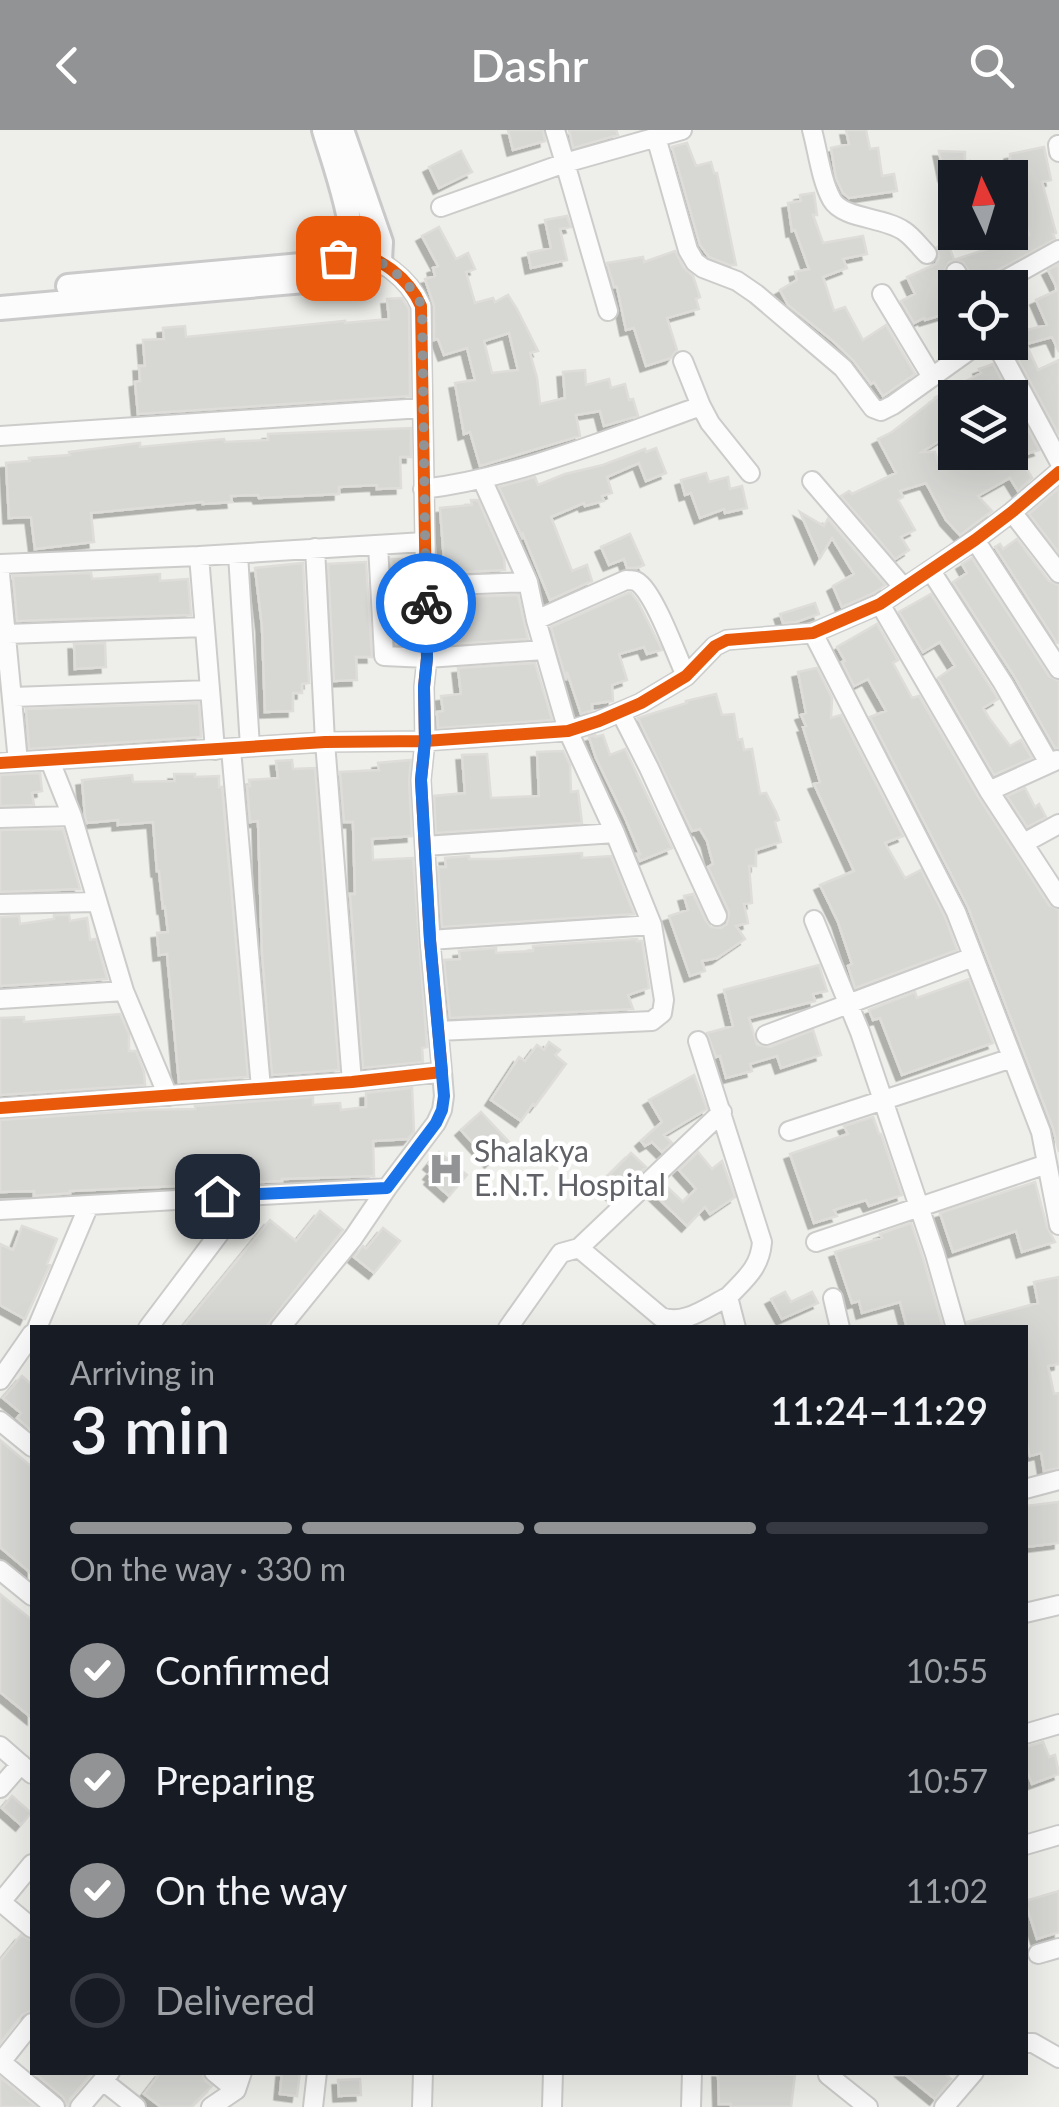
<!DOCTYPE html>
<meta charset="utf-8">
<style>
:root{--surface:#171b24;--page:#20242c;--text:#f1f3f6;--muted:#9ea1a6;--line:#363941;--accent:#929395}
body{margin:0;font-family:Lato,sans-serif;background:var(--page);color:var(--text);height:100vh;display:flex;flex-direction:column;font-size:38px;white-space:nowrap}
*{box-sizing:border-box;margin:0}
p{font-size:32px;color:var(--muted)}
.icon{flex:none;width:55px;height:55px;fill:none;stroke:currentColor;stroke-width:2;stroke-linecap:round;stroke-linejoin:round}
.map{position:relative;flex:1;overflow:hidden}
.side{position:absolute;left:30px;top:1195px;width:998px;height:750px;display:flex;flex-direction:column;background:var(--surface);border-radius:0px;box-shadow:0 10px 40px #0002}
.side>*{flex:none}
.needle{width:65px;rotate:356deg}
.fabs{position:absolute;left:938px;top:30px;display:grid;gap:20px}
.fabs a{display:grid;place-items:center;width:90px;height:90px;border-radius:0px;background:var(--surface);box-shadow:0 10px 40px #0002;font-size:50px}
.pin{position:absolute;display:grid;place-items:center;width:85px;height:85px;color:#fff;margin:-42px;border-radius:20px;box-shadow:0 5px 15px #0006}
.courier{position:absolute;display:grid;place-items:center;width:100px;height:100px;margin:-50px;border:8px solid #1a73e8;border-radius:50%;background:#fff;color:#222;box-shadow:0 2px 12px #0007}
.overview em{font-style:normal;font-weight:600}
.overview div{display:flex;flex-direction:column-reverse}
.overview{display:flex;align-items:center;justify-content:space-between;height:170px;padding:0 40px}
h1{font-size:65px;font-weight:600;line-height:75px}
.bar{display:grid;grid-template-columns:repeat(4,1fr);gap:15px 10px;align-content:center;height:120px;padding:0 40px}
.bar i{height:12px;border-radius:8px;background:var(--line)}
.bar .selected{background:var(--accent)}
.bar p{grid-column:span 4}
ol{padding:0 40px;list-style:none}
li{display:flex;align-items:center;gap:30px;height:110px}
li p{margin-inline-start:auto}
li .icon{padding:10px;border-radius:50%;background:var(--accent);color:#fff;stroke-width:4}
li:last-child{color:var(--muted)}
li i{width:55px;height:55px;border:5px solid var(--line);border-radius:50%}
header{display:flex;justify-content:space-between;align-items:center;height:130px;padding:0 40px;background:var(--accent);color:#fff;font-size:45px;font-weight:600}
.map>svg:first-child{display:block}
.building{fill:#d7d7d4;stroke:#deddd9;stroke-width:2.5;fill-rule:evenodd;filter:url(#shadow)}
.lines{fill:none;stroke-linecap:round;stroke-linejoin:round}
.street-casing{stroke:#cccccb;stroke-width:22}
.secondary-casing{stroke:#cacacb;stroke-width:28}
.street{stroke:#fcfcfc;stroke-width:18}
.secondary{stroke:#fcfcfc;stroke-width:22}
.cycleway-casing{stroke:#fff;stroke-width:19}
.cycleway{stroke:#e8590c;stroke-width:12}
.done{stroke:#929395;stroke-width:10;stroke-dasharray:0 18}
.route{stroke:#1a73e8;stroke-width:12}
.labels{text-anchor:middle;stroke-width:9;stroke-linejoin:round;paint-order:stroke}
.poi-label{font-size:30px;fill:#606267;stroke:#fff;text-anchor:start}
</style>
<header><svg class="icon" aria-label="back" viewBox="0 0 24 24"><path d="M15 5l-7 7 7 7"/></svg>Dashr<svg class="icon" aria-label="search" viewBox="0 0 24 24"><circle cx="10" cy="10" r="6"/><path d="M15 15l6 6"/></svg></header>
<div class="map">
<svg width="1059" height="1977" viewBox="0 0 1059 1977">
<defs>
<filter id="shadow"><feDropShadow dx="-5.5" dy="5.5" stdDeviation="0" flood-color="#0004"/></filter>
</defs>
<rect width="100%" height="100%" fill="#eeeeea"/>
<path class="building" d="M 508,0 L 543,0 L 545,11 L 513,20 Z
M 569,0 L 616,0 L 618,5 L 573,18 Z
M 846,0 L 866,0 L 870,19 L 878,18 L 882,46 L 894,44 L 897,61 L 849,68 L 843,63 L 836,48 L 831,18 L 849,14 Z
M 687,13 L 696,36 L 711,32 L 714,43 L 717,43 L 736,135 L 729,135 L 709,127 L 700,115 L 672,17 Z
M 1044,17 L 1051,50 L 1042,52 L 1056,103 L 1053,104 L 1055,109 L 985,147 L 979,158 L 963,132 L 955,130 L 949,132 L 944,143 L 955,165 L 955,206 L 953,206 L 945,184 L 925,190 L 924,188 L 914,193 L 901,171 L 915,164 L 907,147 L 936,134 L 939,127 L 937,117 L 948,113 L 954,130 L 1029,105 L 1020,72 L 1010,75 L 1010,24 Z
M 461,21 L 472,42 L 439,58 L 429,37 Z
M 939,21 L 965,22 L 965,32 L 970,31 L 973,48 L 959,48 L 958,43 L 944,46 Z
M 814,63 L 817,85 L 813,85 L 823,113 L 863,106 L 867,124 L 843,129 L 847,138 L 823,147 L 834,181 L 845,177 L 863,210 L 886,195 L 915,244 L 883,266 L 874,252 L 871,254 L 853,230 L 833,211 L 788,175 L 780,160 L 797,150 L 795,142 L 809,139 L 795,100 L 792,101 L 788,73 L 801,71 L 800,65 Z
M 567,86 L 571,97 L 560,99 L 567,130 L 531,138 L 528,123 L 551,118 L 545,90 Z
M 439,97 L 456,129 L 468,123 L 475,139 L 466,142 L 475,173 L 493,168 L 495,172 L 508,165 L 517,179 L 538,221 L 530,223 L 537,248 L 540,274 L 565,268 L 563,242 L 585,240 L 586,255 L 609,249 L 611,258 L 625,254 L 629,270 L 633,269 L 638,286 L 604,296 L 600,281 L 576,285 L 580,306 L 480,336 L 470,302 L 464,304 L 455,253 L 475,250 L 467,218 L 444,225 L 438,209 L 434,210 L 434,176 L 425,149 L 435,146 L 433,138 L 438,136 L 422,106 ZM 509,203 L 518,240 L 492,243 L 484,211 Z
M 675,121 L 684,138 L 693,146 L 700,167 L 696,169 L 699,179 L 667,188 L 677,220 L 671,228 L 646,236 L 634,198 L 626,200 L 617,157 L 614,157 L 607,133 L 643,127 L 644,132 Z
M 1059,134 L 1059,222 L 1052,207 L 1026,214 L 1038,240 L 1059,230 L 1059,305 L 1009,212 L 1010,171 L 1023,201 L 1047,195 L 1036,170 L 1058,160 L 1048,140 Z
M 402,168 L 409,179 L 410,266 L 138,284 L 135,252 L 140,251 L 139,236 L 145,236 L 143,210 L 164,209 L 163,198 L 185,196 L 186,207 L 345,191 L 345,193 L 389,189 L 387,169 Z
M 993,234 L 1039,320 L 1019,326 L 1032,348 L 1018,361 L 1010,348 L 978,366 L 992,381 L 960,405 L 946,390 L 926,353 L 900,361 L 903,367 L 898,370 L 915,400 L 901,407 L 909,420 L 895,429 L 841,366 L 849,361 L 852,364 L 896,343 L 878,309 L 892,302 L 936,268 L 934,268 L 981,243 L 979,239 ZM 955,268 L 1010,268 L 1010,322 L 962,322 L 964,328 L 939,335 L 935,322 L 922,322 L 953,302 L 943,288 L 955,281 Z
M 411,298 L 411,327 L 400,327 L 401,358 L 377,359 L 377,355 L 339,357 L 339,364 L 259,368 L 258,365 L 231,366 L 232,372 L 203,374 L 203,372 L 91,383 L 94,412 L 35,419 L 31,387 L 9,388 L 6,333 L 30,331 L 29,328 L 70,325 L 69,322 L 140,313 L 140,317 L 224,309 L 225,312 L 268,310 L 268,304 Z
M 656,318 L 666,343 L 646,351 L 639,333 L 607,347 L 612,363 L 602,366 L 604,371 L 585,376 L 584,373 L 551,387 L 572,441 L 587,435 L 592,451 L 550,470 L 522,402 L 523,409 L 499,357 L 535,347 L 538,355 L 565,344 L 603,335 L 645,319 L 646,322 Z
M 706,343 L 709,352 L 728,347 L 730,359 L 742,356 L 747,378 L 725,383 L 724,379 L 700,388 L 691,363 L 685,365 L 681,350 Z
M 1059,358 L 1059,423 L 1029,384 Z
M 471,370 L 478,370 L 504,428 L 505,440 L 445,443 L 440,378 L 472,375 Z
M 800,382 L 824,396 L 828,389 L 885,455 L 874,463 L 842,477 L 833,456 L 854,444 L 832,408 L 820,428 Z
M 630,404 L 644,435 L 637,438 L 627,438 L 624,429 L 609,435 L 601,417 Z
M 1017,409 L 1049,451 L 1059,455 L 1059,512 L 1057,513 L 995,417 L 1000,414 L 1003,419 Z
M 972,428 L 1049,546 L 1059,551 L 1059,618 L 1055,618 L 1014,546 L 953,452 L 967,443 L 962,434 Z
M 391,429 L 413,429 L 414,515 L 396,514 Z
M 366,432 L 372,527 L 356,527 L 357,550 L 334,551 L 328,434 Z
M 303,433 L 309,553 L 302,554 L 302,563 L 293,563 L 293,581 L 265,582 L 262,496 L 255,438 Z
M 91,443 L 92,449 L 160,444 L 160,451 L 188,449 L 191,485 L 17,491 L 13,446 Z
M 628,463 L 631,463 L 638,472 L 662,520 L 647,524 L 644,517 L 619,524 L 627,550 L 612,555 L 613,571 L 592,574 L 592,580 L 581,584 L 567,542 L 566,550 L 551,497 Z
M 931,464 L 998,569 L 983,578 L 989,588 L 1010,616 L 1021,610 L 1032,628 L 994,645 L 938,548 L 955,536 L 940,512 L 923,522 L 899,482 Z
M 518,465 L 528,509 L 439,515 L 438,468 Z
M 815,473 L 819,484 L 796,492 L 783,493 L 780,484 Z
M 877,494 L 898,530 L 893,533 L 912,568 L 919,566 L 979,668 L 1049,775 L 1059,780 L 1059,1022 L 1053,998 L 968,777 L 870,587 L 886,581 L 868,549 L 854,556 L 842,532 L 845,531 L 837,517 Z
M 105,513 L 106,537 L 75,539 L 74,514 Z
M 535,533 L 552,590 L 438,598 L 437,582 L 443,581 L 441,566 L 461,564 L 458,538 Z
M 817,538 L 832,568 L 831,588 L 841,585 L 903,706 L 885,713 L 905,748 L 921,740 L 945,787 L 957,820 L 855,858 L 848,836 L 852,834 L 838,792 L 820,755 L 854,741 L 814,654 L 820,652 L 803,597 L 806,596 L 801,585 L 806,583 L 798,542 Z
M 716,564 L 722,585 L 734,584 L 738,610 L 742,609 L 744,620 L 752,619 L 760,664 L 766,663 L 776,682 L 779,690 L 775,692 L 781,712 L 756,720 L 756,736 L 749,736 L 752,773 L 744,774 L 748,793 L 736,796 L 745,809 L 717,828 L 702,831 L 705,841 L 690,846 L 669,786 L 688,780 L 684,766 L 693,764 L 706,791 L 711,797 L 721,798 L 727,794 L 729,782 L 708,737 L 713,734 L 707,711 L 700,699 L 692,701 L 638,588 L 687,573 L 686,571 Z
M 199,573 L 201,607 L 29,619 L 26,579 Z
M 595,605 L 595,607 L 603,605 L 610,625 L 625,619 L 672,718 L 640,731 L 637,724 L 640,724 L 625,688 L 596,628 L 589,607 Z
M 563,621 L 570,635 L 571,662 L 578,661 L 582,693 L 436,703 L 434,666 L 465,663 L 462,625 L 487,624 L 491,668 L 539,666 L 537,622 Z
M 292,630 L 293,639 L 315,638 L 339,940 L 272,945 L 262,824 L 258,691 L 250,692 L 247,656 L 250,656 L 249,650 L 278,648 L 276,631 Z
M 411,630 L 409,651 L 412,706 L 372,709 L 373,730 L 413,728 L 427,917 L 422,918 L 423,932 L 363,938 L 350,764 L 355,764 L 353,692 L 344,692 L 340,642 L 379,640 L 378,633 Z
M 40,643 L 42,661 L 32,663 L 34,675 L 0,676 L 0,645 Z
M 174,644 L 195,644 L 195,647 L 219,646 L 219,657 L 222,657 L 248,947 L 179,952 L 167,824 L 159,825 L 157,803 L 168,802 L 165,777 L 163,778 L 159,741 L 157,741 L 153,692 L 118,695 L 118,690 L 87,693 L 85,686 L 82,650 L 132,645 L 133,652 L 175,651 Z
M 1025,658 L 1035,677 L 1039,674 L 1046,687 L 1027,697 L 1007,666 Z
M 63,699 L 80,759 L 0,762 L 0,700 Z
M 582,723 L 582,728 L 611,726 L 634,784 L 442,797 L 438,737 L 446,737 L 445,728 L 469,726 L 469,729 L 499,729 Z
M 54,785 L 69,785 L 70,791 L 87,788 L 90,810 L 96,809 L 107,849 L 0,856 L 0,787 L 19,786 L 20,794 L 54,789 Z
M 637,809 L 637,811 L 642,811 L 649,858 L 628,865 L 633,879 L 450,888 L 444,830 L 460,829 L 459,821 L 496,818 L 496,823 L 533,821 L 533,816 Z
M 819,835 L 827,861 L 813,864 L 815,871 L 749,888 L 757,915 L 770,917 L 813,900 L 821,925 L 781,938 L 777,926 L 750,934 L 752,941 L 726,948 L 720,926 L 716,927 L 707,903 L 733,896 L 724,860 Z
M 969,849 L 993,913 L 902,945 L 880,888 L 873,890 L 869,880 L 915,862 L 917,868 Z
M 120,884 L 129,904 L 129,921 L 136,921 L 144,942 L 145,955 L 0,965 L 0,888 L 24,887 L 24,892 Z
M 549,912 L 560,920 L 555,925 L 566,934 L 535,976 L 533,974 L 521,991 L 491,970 L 519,927 L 525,931 L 537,915 L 544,920 Z
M 694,945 L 707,979 L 664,1005 L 672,1013 L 662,1022 L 652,1012 L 645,1016 L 641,1011 L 662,992 L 649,970 Z
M 412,958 L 414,1002 L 408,1009 L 373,1011 L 374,1046 L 282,1049 L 282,1051 L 70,1061 L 70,1063 L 34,1066 L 34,1061 L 0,1062 L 0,990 L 146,980 L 195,979 L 195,976 L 313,967 L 313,975 L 340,973 L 341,980 L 366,977 L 366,963 Z
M 481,982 L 510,1013 L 490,1032 L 461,1000 Z
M 873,987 L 879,1004 L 881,1004 L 902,1065 L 869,1076 L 866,1070 L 834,1080 L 837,1086 L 814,1093 L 790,1024 L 848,1004 L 844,996 Z
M 439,1022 L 467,1045 L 449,1066 L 430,1049 L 432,1046 L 429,1044 L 434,1038 L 429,1034 Z
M 698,1022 L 712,1039 L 722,1031 L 735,1067 L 710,1084 L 705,1077 L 687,1096 L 654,1064 L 664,1054 L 683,1072 L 696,1059 L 679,1040 Z
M 631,1023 L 646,1037 L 615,1067 L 600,1054 Z
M 1035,1052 L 1047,1097 L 1055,1112 L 1022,1122 L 1016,1101 L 953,1122 L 940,1083 Z
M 320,1081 L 343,1100 L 265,1198 L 182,1198 L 270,1090 L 296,1111 Z
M 911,1093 L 923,1128 L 943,1198 L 907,1198 L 900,1172 L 862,1183 L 859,1171 L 852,1173 L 835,1122 L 882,1108 L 880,1104 Z
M 22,1096 L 57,1109 L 47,1134 L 50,1135 L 25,1189 L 0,1175 L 0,1114 L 13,1120 Z
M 383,1098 L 400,1111 L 374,1143 L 354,1127 L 363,1116 L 366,1119 Z
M 1059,1147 L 1059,1234 L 1048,1236 L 1054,1264 L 1059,1263 L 1059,1338 L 1044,1341 L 1041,1323 L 1030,1326 L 1025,1303 L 1025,1198 L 968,1198 L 967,1192 L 1038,1173 L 1034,1152 Z
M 785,1162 L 791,1172 L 812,1162 L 818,1173 L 782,1189 L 771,1169 Z
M 22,1246 L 32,1255 L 32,1301 L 17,1288 L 21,1283 L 3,1268 Z
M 0,1310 L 32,1337 L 32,1444 L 0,1417 Z
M 1059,1372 L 1059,1413 L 1025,1417 L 1025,1376 Z
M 0,1464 L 32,1490 L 32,1588 L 0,1562 Z
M 1043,1612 L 1049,1627 L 1055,1625 L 1059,1644 L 1032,1654 L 1025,1636 L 1025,1617 Z
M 12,1666 L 31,1683 L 21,1695 L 2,1678 Z
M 1059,1761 L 1059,1802 L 1037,1809 L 1025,1771 Z
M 21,1805 L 32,1810 L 32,1880 L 22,1885 L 0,1913 L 0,1831 Z
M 33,1942 L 93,1942 L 70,1969 L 68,1977 L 63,1967 Z
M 161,1942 L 202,1942 L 205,1951 L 212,1956 L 191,1977 L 161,1977 L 144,1964 Z
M 282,1942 L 300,1942 L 297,1966 L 280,1964 Z
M 718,1942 L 795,1945 L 791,1977 L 731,1977 L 731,1974 L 719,1974 Z
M 902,1942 L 943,1942 L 951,1949 L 935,1969 Z
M 0,1947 L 36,1977 L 0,1977 Z
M 360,1949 L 361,1965 L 339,1966 L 338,1950 Z"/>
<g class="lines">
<defs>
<path id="street" d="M 812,0 C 818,22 821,50 832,70 C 843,89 884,87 904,101 C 913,107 920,117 927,124
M 656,7 L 688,120 L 695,132 L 703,138 L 737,151 L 756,164 L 843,238 L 873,278 L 881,281 L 893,275 L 981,212
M 1058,15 L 1059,22
M 441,77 L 565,33 L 555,0
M 956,142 L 965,158
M 991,158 L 1059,120
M 882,164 L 932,247
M 608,181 L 565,33 L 682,0
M 995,212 L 1059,331
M 683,231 L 701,276 L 710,293 L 750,343
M 0,306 L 422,278
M 812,351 L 904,458
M 423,359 C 516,348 613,307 701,276
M 1012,382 L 1059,443
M 975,410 L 1059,539
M 378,415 L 384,526 L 427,528 L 544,520
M 315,418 L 325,612 L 352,952
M 238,424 L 250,617
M 199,426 L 215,620
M 0,434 L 199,426 L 424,412
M 931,441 L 1003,553 L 1049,633
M 0,444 L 18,632
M 425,456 L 528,452
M 880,474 L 989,661 L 1059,768
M 536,490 L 626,450 C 634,451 635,449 641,455 C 657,471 676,524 686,546
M 813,503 L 956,782 L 1041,1002 L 1059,1095
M 7,504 L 205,497
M 13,567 L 209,560
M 621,583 L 649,638 L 717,786
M 231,619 L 261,958
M 50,631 L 72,686 L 124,861 L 168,966
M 0,633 L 325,612 L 425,611 L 568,601 L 599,591 L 641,573 L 686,546 L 715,516 L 727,510 L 813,503 L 880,474 L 975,410 L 1012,382 L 1059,342
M 989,661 L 1057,630
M 0,688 L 72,686
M 1024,713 L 1059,694
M 425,716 L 615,703
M 0,774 L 97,772
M 814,790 L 860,902 L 935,1124 L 956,1198
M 430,810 L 652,795
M 0,869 L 124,861
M 438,901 L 652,891 L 662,883 L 664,870 L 652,795 L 615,703 L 568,601 L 536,490 L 528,452 L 482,349
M 766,905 L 973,827
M 698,911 L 762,1112 C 760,1138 745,1149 728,1167 L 736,1198
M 0,978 L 352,952 L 442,942 L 430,810 L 421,650 L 425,611 L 424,557 L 427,528 L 421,176 C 407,144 380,131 350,116
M 789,1001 L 1012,928
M 0,1080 L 387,1058
M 816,1112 L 1047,1034
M 579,1118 L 661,1187 C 684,1196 707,1177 728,1167
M 833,1168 L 840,1198
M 37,1198 L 89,1075
M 148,1198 L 249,1064
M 280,1198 L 353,1108 L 387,1058 L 436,993 L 442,980 L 444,966 L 442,942
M 508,1198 L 561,1123 L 579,1118 L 722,982
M 0,1250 L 32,1204
M 0,1291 L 32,1317
M 1025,1359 L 1059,1350
M 0,1440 L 32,1466
M 1025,1483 L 1059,1475
M 1025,1604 L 1059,1594
M 0,1616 L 32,1644
M 0,1658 L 21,1634
M 1025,1715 L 1059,1705
M 1,1772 L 32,1798
M 0,1773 L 32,1734
M 1038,1824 L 1059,1818
M 1025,1913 L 1033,1913 L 1059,1928
M 0,1931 L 55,1977
M 1,1932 L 32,1893
M 214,1942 L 236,1960
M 828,1945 L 868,1977
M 103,1951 L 136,1977
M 80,1977 L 110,1942
M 211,1977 L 236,1960 L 242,1942
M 313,1977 L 317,1942
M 422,1977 L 423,1942
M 552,1977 L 553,1942
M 691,1977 L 692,1942
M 944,1977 L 974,1942"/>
<path id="secondary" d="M 68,156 L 323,133 C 333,130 344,128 349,117 C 358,98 330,22 324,0
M 0,178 L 339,148 L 364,143 L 380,131 L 381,112 L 342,0"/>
</defs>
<use href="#street" class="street-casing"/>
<use href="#secondary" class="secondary-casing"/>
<use href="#street" class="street"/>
<use href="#secondary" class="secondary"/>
<defs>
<path id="cycleway" d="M 0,633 L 325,612 L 425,611 L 568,601 L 599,591 L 641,573 L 686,546 L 715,516 L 727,510 L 813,503 L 880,474 L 975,410 L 1012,382 L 1059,342
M 0,978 L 352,952 L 442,942 L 430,810 L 421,650 L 425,611 L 424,557 L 427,528 L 421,176 C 407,144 380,131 350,116"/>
</defs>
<use href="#cycleway" class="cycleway-casing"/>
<use href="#cycleway" class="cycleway"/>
</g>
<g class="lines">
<path class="done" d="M 338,128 L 350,116 C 380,131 406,144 422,176 L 426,473"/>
<path class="route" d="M 217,1066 L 387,1058 L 436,993 L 442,980 L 444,966 L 430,810 L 421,650 L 425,611 L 424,557 L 427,528 L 426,473"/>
</g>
<defs>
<symbol id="hospital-bare" viewBox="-9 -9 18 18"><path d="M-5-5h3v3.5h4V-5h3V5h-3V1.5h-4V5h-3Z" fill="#929395" stroke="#fff" stroke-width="2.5" paint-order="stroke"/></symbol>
</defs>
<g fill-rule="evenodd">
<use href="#hospital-bare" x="421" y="1014" width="50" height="50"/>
</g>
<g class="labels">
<g class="poi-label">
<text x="474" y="1032">Shalakya<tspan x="474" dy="34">E.N.T. Hospital</tspan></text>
</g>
</g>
</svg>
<div class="fabs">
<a><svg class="needle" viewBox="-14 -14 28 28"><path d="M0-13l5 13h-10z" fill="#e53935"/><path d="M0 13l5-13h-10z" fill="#9ea1a6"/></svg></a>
<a><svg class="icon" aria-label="locate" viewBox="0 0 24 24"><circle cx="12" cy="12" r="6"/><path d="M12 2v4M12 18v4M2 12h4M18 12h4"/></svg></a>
<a><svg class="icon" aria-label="layers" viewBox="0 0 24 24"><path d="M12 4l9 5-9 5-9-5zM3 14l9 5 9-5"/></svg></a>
</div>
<div class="pin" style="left:338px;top:128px;background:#ea580c"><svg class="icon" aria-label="bag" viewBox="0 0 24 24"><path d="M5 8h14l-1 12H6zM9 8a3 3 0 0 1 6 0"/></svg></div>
<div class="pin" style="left:217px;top:1066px;background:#1f2937"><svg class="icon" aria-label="home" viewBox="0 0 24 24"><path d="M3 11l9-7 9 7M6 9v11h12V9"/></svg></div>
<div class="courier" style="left:426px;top:473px"><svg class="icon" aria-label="bike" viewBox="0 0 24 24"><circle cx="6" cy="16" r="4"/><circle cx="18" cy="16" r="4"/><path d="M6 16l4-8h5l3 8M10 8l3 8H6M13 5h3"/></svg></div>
<section class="side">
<div class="overview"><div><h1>3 min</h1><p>Arriving in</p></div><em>11:24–11:29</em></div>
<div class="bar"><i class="selected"></i><i class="selected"></i><i class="selected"></i><i></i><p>On the way · 330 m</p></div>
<ol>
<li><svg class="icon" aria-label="check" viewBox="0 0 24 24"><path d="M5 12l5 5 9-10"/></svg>Confirmed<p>10:55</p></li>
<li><svg class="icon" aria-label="check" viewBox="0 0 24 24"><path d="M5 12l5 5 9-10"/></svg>Preparing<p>10:57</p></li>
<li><svg class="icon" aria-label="check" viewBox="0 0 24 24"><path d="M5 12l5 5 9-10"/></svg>On the way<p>11:02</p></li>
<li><i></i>Delivered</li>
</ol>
</section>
</div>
